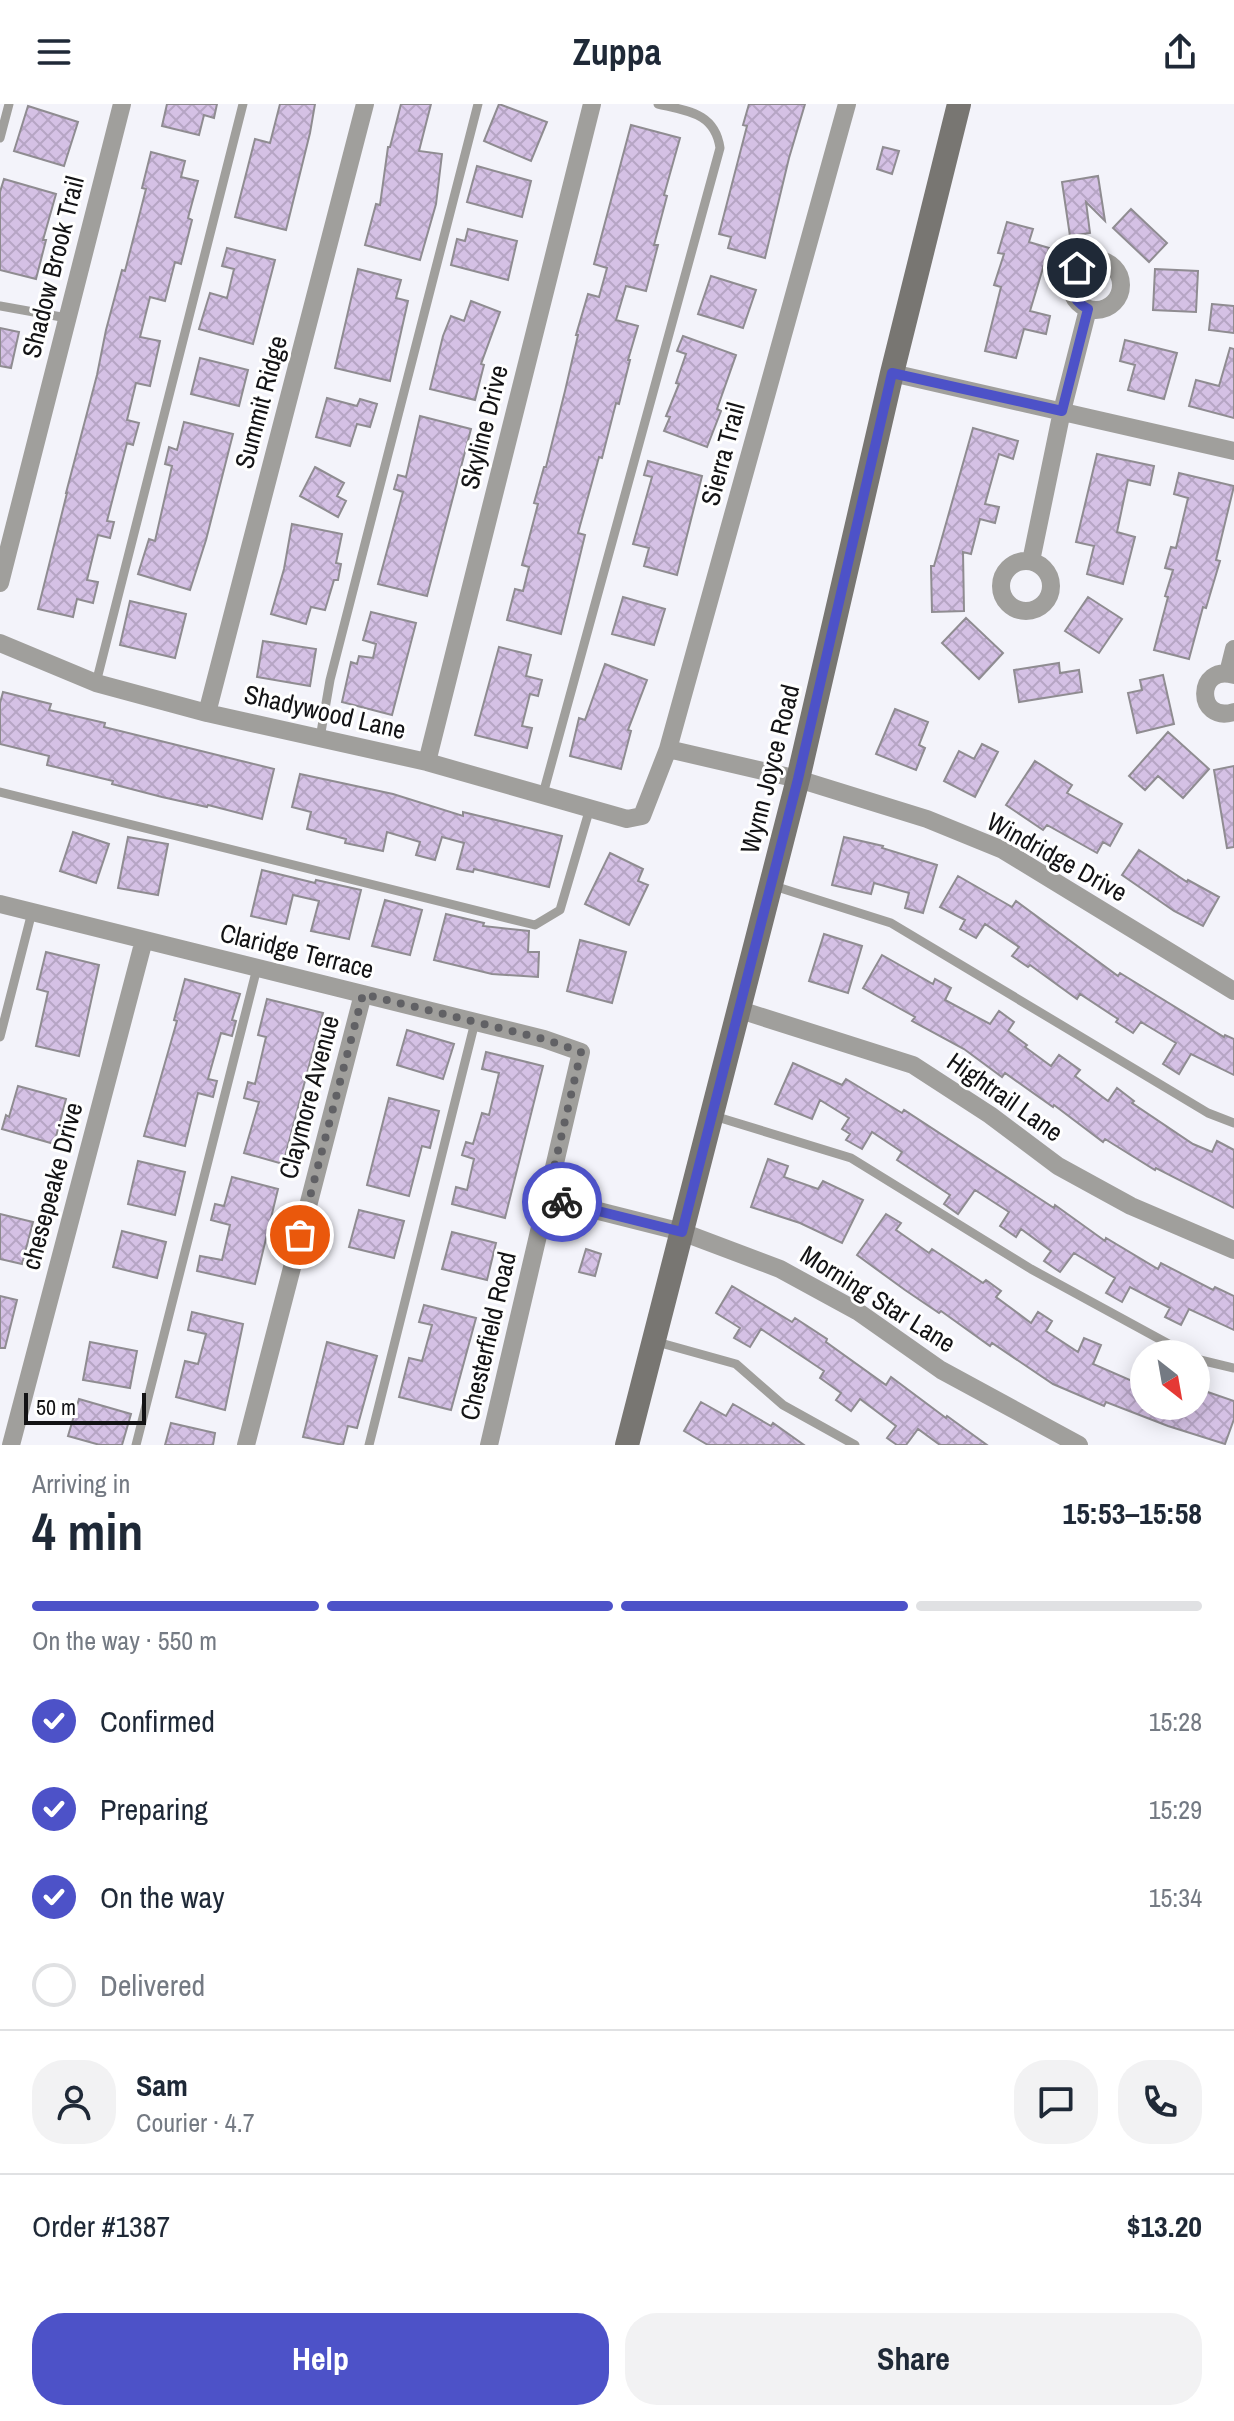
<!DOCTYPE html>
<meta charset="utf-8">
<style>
:root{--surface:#fff;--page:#f2f2f3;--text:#1f2937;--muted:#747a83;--line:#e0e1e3;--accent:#4d52c8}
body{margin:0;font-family:"Archivo Narrow",sans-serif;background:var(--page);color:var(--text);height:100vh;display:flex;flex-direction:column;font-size:30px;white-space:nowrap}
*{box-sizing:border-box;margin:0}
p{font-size:26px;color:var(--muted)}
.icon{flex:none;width:44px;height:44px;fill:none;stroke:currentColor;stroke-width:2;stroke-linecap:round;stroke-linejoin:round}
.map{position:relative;height:1341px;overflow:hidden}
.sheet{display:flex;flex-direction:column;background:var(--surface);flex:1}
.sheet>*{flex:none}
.needle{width:52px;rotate:149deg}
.fabs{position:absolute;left:1130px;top:1236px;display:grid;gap:16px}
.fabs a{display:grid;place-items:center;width:80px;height:80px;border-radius:50%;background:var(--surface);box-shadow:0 4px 20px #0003;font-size:40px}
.scale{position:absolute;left:24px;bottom:20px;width:122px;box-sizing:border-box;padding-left:8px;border:4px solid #131315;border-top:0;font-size:22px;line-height:28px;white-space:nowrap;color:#131315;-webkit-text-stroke:6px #fff;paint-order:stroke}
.pin{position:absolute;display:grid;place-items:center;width:68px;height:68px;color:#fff;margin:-34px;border:4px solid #fff;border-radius:50%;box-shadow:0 2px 8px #0007}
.courier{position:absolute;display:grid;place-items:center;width:80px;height:80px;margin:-40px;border:6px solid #4d52c8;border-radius:50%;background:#fff;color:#222;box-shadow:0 2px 10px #0007}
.headline em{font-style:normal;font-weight:700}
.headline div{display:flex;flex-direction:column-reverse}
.headline{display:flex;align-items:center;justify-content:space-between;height:136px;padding:0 32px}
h1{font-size:52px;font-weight:700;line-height:60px}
.bar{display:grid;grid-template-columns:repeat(4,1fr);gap:12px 8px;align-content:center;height:96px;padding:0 32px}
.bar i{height:10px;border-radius:6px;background:var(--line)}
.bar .active{background:var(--accent)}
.bar p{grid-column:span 4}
.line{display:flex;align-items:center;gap:20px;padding:0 32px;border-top:2px solid var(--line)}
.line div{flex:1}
.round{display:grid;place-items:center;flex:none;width:84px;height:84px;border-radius:32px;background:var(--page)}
ol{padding:0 32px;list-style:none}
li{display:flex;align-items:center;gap:24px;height:88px}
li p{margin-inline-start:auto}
li .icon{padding:8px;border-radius:50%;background:var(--accent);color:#fff;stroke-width:4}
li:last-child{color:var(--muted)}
li i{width:44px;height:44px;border:4px solid var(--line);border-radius:50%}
.cta{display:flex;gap:16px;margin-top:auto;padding:16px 32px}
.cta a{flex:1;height:92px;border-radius:32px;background:var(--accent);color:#fff;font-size:32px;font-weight:700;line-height:92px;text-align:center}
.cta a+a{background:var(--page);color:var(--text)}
header{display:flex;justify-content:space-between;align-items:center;height:104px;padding:0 32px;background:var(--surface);font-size:36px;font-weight:700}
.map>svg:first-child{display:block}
.building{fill:url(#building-cross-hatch);stroke:#8f8c91;stroke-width:2}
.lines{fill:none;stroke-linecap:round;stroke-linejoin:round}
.lane{stroke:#a09f9c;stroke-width:9}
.street{stroke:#a09f9c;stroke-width:18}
.secondary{stroke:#787672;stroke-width:24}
.done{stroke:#616165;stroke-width:8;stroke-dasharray:0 14.4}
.route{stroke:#4d52c8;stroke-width:10}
.labels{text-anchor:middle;stroke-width:6;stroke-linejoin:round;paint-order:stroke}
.street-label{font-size:26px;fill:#131315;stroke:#fff}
</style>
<header><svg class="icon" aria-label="menu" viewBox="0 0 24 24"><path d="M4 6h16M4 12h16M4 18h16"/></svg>Zuppa<svg class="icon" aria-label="share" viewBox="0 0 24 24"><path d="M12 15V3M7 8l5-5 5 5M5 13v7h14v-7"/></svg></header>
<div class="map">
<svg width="1234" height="1341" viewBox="0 0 1234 1341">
<defs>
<pattern id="building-cross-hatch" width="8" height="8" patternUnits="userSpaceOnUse" patternTransform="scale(2)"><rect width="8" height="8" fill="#d5c1e5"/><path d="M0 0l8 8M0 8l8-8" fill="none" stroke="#b6a5c4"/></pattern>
</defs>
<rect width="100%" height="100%" fill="#f3f3fa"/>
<path class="building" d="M 167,0 L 217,0 L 214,14 L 204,11 L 199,31 L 162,22 Z
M 280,0 L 315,0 L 310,29 L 286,126 L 235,113 L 255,35 L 270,39 Z
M 401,0 L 431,0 L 419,47 L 442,50 L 436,100 L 420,156 L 365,141 L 376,100 L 380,101 L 388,43 L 390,43 Z
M 499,0 L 547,18 L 531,57 L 484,37 Z
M 749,0 L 805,0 L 789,54 L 765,154 L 728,144 L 731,133 L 719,130 L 747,22 L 743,21 Z
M 28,2 L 78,18 L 64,62 L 14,47 Z
M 631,21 L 680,34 L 664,91 L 667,92 L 654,141 L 658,141 L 646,187 L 626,182 L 616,216 L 638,222 L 628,256 L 630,256 L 619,300 L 616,299 L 602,354 L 599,353 L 578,429 L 585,431 L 561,530 L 507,516 L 515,485 L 523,487 L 529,463 L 522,461 L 538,400 L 534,399 L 544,363 L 546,363 L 565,287 L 578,231 L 576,231 L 588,190 L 599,193 L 607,164 L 594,160 Z
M 883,43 L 899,47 L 892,70 L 877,65 Z
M 151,48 L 185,57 L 181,73 L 198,77 L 188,114 L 192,116 L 181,160 L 175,158 L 165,197 L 150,193 L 140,233 L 160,237 L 150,282 L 136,279 L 127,316 L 139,319 L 133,341 L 127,339 L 107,417 L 114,418 L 110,434 L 98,431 L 87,476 L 98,478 L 93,499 L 77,495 L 73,513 L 38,505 L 67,389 L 66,389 L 97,271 L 106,226 L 122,166 L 125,167 L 146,85 L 142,84 Z
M 477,62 L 531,77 L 522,113 L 467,98 Z
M 1098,72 L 1105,117 L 1086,98 L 1090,129 L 1070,132 L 1062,78 Z
M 4,75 L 56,90 L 43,136 L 46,136 L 36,175 L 0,166 L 0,88 Z
M 1131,105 L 1167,139 L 1149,158 L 1113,124 Z
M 1007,118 L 1033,125 L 1029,138 L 1049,144 L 1030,207 L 1050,212 L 1046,230 L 1024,225 L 1016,254 L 985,247 L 1001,183 L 994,181 L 1004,150 L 998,149 Z
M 468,125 L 517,137 L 508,176 L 451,161 L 457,135 L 465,137 Z
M 227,144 L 275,156 L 253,240 L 199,225 L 210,189 L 227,194 L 234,165 L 222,162 Z
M 358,165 L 401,176 L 396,194 L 408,197 L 390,277 L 335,264 Z
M 1155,165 L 1198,167 L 1196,208 L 1153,206 Z
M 711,172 L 756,186 L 743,224 L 698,210 Z
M 471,197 L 500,208 L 481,260 L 484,261 L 475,296 L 430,285 L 443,232 L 451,212 L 464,217 Z
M 1212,200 L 1234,202 L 1234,229 L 1209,226 Z
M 0,224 L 19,228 L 11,264 L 0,262 Z
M 683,232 L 736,251 L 717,305 L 721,307 L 707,343 L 664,327 L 670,313 L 666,312 L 679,280 L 676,279 L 686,250 L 677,247 Z
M 1125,236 L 1177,249 L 1164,295 L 1128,286 L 1135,261 L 1120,257 Z
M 1230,244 L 1234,245 L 1234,314 L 1189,302 L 1196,276 L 1219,282 Z
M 200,254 L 248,266 L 239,302 L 191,290 Z
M 327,294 L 357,302 L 360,295 L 377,300 L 370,323 L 357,320 L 350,342 L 316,333 Z
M 420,312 L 471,325 L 427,492 L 378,480 L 403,388 L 394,385 L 398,371 L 406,373 Z
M 184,318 L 233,330 L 206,436 L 190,486 L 138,470 L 149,435 L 155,437 L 172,362 L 165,360 L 169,343 L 177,346 Z
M 973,324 L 1018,337 L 1013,355 L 999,350 L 985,400 L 999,403 L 995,419 L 980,415 L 971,450 L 963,448 L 964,507 L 932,508 L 931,462 L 934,462 Z
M 1097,350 L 1154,362 L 1150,381 L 1128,376 L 1117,428 L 1135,433 L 1123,480 L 1087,470 L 1094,442 L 1076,438 Z
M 648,357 L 702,372 L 677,471 L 644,462 L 649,444 L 633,440 L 652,373 L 644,371 Z
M 315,363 L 344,379 L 337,392 L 346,397 L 338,413 L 300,392 Z
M 1179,369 L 1234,382 L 1216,456 L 1220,457 L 1206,504 L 1203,503 L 1189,555 L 1154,546 L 1168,493 L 1165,492 L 1173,466 L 1165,464 L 1171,443 L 1176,444 L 1188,394 L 1174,390 Z
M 292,420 L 342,430 L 336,459 L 341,460 L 338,476 L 334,476 L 325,506 L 311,503 L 306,520 L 271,510 L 284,465 Z
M 623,493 L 665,505 L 654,541 L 612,530 Z
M 1088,493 L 1122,515 L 1099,549 L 1065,527 Z
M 130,497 L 186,510 L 175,554 L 120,541 Z
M 371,508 L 416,519 L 392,611 L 342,598 L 351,558 L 357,560 L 359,552 L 373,554 L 376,540 L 363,536 Z
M 966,514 L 1003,549 L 979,575 L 942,539 Z
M 263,537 L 316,545 L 310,582 L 257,573 Z
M 499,543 L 531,551 L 526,572 L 542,576 L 538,592 L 530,590 L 522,622 L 532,624 L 527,644 L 475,631 Z
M 1059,559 L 1060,569 L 1079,566 L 1082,588 L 1019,598 L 1014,566 Z
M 605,560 L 647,576 L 628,626 L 631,627 L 621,665 L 570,652 L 579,614 L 585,616 Z
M 1163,571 L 1174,620 L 1137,629 L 1128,589 L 1142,586 L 1140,576 Z
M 3,588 L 51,600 L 49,606 L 105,619 L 104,623 L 274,665 L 262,715 L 208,701 L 207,703 L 162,693 L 112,680 L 113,677 L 47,661 L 49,652 L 0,640 L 0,599 Z
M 895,605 L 928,618 L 919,641 L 925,644 L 916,666 L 876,650 Z
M 1168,628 L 1209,665 L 1183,694 L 1158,672 L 1145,686 L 1129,672 Z
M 982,640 L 998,648 L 975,693 L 944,677 L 959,647 L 974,655 Z
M 1035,657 L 1072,681 L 1067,689 L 1122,720 L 1110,742 L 1103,738 L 1097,749 L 1047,721 L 1043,726 L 1006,701 Z
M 1234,662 L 1234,743 L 1227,744 L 1214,666 Z
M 300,670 L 393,690 L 463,712 L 463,708 L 562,732 L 549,783 L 474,765 L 473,768 L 457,765 L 464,739 L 442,733 L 435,756 L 416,751 L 420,738 L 387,728 L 383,747 L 345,739 L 346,735 L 307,725 L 311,708 L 292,703 Z
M 73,728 L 109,740 L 96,779 L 60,767 Z
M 128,733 L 168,740 L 158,791 L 118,784 Z
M 844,733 L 883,742 L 882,744 L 937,761 L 923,809 L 905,804 L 909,789 L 874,779 L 871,790 L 832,781 Z
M 1139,746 L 1187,778 L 1188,776 L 1219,793 L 1203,822 L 1174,807 L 1122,771 Z
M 610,749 L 643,765 L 638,777 L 648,781 L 629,821 L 585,800 Z
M 262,766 L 315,779 L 316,776 L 361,786 L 349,835 L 311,827 L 319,797 L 293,791 L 286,820 L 251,812 Z
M 958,772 L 1012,803 L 1016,797 L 1118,872 L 1120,869 L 1224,933 L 1225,931 L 1234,935 L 1234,971 L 1191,950 L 1179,970 L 1163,960 L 1176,939 L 1141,918 L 1133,929 L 1116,918 L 1118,915 L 1080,890 L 1077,895 L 1030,861 L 1028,863 L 1012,852 L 1019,843 L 985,820 L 976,834 L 960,825 L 965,816 L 940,803 Z
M 385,796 L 422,806 L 410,851 L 372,842 Z
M 446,810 L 484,819 L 483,822 L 529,827 L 528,848 L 539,848 L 538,873 L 492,870 L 434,856 Z
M 824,830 L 862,842 L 848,889 L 809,877 Z
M 580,836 L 626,848 L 612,899 L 567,887 Z
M 46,848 L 99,861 L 79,952 L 36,942 L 48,888 L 37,885 Z
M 882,851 L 933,880 L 935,875 L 951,884 L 945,896 L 990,920 L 999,907 L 1014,918 L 1008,927 L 1027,941 L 1025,943 L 1051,962 L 1059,951 L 1080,966 L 1075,972 L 1108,997 L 1117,984 L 1134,997 L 1132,999 L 1193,1040 L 1212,1048 L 1217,1037 L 1234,1046 L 1234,1104 L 1156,1064 L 1155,1066 L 1105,1035 L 1103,1038 L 1054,1001 L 1053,1003 L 1005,969 L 1002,973 L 964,945 L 912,917 L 915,913 L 863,884 Z
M 185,875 L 240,890 L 232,916 L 236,917 L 232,932 L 221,929 L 208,975 L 217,977 L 213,993 L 198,989 L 185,1042 L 144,1032 L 177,917 L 174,916 Z
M 267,895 L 323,909 L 283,1060 L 244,1049 L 259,998 L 244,994 L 248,978 L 255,980 L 266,933 L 258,931 Z
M 407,926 L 454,940 L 443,975 L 397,961 Z
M 486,948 L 543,962 L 505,1114 L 452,1100 L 456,1083 L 467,1086 L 474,1055 L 462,1051 L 466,1038 L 473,1040 L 482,1009 L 489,1011 L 499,969 L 482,965 Z
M 793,959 L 842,981 L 846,975 L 902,1009 L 904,1006 L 1054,1104 L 1055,1101 L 1105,1137 L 1106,1134 L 1158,1165 L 1161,1159 L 1213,1186 L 1215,1183 L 1234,1192 L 1234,1226 L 1189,1205 L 1181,1221 L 1165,1213 L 1170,1204 L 1130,1183 L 1122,1198 L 1106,1189 L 1115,1174 L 1074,1149 L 1060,1168 L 1044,1157 L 1051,1147 L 1021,1125 L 1016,1133 L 1000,1122 L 1009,1108 L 975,1086 L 958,1110 L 944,1100 L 950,1091 L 897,1056 L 902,1048 L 872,1028 L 862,1045 L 846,1036 L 850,1030 L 842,1025 L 849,1014 L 820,996 L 812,1015 L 775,1000 Z
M 18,982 L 66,995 L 54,1040 L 2,1025 L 6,1011 L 9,1013 Z
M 389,994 L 439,1007 L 430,1044 L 422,1042 L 409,1092 L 367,1081 Z
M 768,1055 L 788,1062 L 784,1073 L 818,1085 L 823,1077 L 863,1096 L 842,1139 L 800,1119 L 751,1103 Z
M 138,1057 L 185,1068 L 175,1111 L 128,1100 Z
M 232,1073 L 278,1085 L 255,1180 L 197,1167 L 200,1152 L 222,1156 L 230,1121 L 211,1116 L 215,1100 L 224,1102 Z
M 359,1106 L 404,1117 L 394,1154 L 349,1143 Z
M 0,1110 L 33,1118 L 22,1160 L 0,1155 Z
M 886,1110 L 901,1119 L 896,1126 L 929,1149 L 932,1145 L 983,1179 L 986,1176 L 1001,1187 L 996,1193 L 1031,1219 L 1038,1208 L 1052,1217 L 1046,1227 L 1078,1248 L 1084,1234 L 1101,1241 L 1093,1260 L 1132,1277 L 1144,1248 L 1144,1302 L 1196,1302 L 1196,1284 L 1234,1297 L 1234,1315 L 1225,1340 L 1168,1322 L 1106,1298 L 1104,1302 L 1053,1280 L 992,1239 L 990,1242 L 941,1207 L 939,1209 L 905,1186 L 857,1151 Z
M 122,1127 L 166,1138 L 157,1174 L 113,1163 Z
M 452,1128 L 496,1139 L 487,1176 L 442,1165 Z
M 586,1145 L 601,1150 L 595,1172 L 579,1168 Z
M 732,1182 L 792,1218 L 795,1214 L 827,1235 L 826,1238 L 886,1281 L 891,1273 L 946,1314 L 947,1312 L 987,1341 L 940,1341 L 918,1325 L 906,1341 L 897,1341 L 887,1334 L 896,1322 L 860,1295 L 851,1307 L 836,1296 L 841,1289 L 820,1274 L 824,1267 L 761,1225 L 750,1243 L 734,1234 L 740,1224 L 716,1209 Z
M 0,1192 L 17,1196 L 5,1244 L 0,1244 Z
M 424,1201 L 476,1214 L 451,1306 L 399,1293 L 409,1254 L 422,1257 L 432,1221 L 419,1218 Z
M 192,1208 L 243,1220 L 225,1306 L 176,1293 L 185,1257 L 198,1260 L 206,1230 L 188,1226 Z
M 90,1238 L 137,1247 L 130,1284 L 83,1276 Z
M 327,1238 L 377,1252 L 357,1324 L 348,1322 L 343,1341 L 303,1333 Z
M 79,1295 L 131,1310 L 122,1341 L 100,1341 L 68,1332 Z
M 701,1298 L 726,1312 L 733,1300 L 771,1322 L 773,1319 L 804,1341 L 708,1341 L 684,1327 Z
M 171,1319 L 215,1329 L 213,1341 L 165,1341 Z"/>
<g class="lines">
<path class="lane" d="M 0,34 L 9,0
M 0,202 L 67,214
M 96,579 L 243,0
M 320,634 L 330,576 L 478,0
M 0,688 L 535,821 L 560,806 L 590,704
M 543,690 L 720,44 C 715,9 688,7 658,0
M 774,782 L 891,819 L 1208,1009 L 1234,1019
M 0,933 L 32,808
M 714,1012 L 851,1054 L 1031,1165 L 1187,1250
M 657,1238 L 736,1260 L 783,1301 L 855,1341
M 1196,1255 L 1234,1264
M 136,1341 L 257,864
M 369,1341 L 475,918"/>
<path class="street" d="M1071 181a25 25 0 1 1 50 0a25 25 0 1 1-50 0Z
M 892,269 L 1234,347
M1001 482a25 25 0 1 1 50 0a25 25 0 1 1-50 0Z
M 1031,457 L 1062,307 L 1088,205
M 0,479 L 122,0
M 0,539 L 96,579 L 207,609 L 427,658 L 627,715 L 642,712 L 668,645 L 847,0
M 1228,569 L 1234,545
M 1234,571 C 1196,559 1195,620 1234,608
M 207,609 L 365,0
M 668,645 L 798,675 L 927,715 L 1003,746 L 1234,887
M 427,658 L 592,0
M 0,800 L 544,935 L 581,948 L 489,1341
M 737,905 L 913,961 L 990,1011 L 1058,1062 L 1131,1102 L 1234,1146
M 547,1094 L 682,1128 L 780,1165 L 857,1207 L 941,1266 L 1079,1341
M 11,1341 L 144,836
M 246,1341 L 363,890"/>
<path class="secondary" d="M 627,1341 L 798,675 L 892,269 L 959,0"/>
</g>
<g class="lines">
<path class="done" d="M 300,1131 L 363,890 L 544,935 L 581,948 L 547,1094 L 562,1098"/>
<path class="route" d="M 562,1098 L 682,1128 L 798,675 L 892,269 L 1062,307 L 1088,205 C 1071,196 1067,181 1077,164"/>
</g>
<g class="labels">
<g class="street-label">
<text transform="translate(53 163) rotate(-76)" y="9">Shadow Brook Trail</text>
<text transform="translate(261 298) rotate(-75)" y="9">Summit Ridge</text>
<text transform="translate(484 323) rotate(-76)" y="9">Skyline Drive</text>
<text transform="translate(723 350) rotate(-75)" y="9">Sierra Trail</text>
<text transform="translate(325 608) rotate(13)" y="9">Shadywood Lane</text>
<text transform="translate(770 665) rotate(-76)" y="9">Wynn Joyce Road</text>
<text transform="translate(1057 753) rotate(29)" y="9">Windridge Drive</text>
<text transform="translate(297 847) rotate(14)" y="9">Claridge Terrace</text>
<text transform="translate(309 993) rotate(-75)" y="9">Claymore Avenue</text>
<text transform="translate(1005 993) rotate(35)" y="9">Hightrail Lane</text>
<text transform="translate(52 1082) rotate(-75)" y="9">chesepeake Drive</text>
<text transform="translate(878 1195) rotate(32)" y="9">Morning Star Lane</text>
<text transform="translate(488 1232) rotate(-77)" y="9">Chesterfield Road</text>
</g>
</g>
</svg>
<div class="fabs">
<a><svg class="needle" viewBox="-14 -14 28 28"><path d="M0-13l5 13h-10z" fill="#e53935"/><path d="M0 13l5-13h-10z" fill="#747a83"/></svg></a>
</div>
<div class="scale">50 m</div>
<div class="pin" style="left:300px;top:1131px;background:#ea580c"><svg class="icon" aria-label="bag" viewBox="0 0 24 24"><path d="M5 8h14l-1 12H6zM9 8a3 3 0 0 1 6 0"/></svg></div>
<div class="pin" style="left:1077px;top:164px;background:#1f2937"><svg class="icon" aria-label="home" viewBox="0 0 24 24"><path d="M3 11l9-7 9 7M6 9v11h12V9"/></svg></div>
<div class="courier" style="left:562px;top:1098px"><svg class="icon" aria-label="bike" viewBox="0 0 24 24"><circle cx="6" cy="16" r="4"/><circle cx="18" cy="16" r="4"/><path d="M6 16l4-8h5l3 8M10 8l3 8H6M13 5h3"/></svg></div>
</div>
<section class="sheet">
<div class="headline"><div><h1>4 min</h1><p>Arriving in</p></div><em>15:53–15:58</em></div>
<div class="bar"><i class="active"></i><i class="active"></i><i class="active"></i><i></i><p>On the way · 550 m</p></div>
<ol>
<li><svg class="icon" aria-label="check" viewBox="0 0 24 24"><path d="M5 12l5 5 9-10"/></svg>Confirmed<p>15:28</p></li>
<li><svg class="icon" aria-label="check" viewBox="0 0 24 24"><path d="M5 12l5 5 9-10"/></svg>Preparing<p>15:29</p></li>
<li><svg class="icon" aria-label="check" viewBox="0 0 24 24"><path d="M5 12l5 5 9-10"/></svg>On the way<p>15:34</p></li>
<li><i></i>Delivered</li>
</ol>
<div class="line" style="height:144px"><a class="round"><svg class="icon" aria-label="person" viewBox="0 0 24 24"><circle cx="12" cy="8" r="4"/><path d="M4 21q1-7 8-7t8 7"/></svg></a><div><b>Sam</b><p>Courier · 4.7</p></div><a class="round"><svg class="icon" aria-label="chat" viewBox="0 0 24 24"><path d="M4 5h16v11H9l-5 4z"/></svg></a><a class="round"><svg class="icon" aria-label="phone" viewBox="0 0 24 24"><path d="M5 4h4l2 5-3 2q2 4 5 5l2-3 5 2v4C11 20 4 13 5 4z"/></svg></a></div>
<div class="line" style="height:104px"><div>Order #1387</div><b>$13.20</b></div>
<div class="cta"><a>Help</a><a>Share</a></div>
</section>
